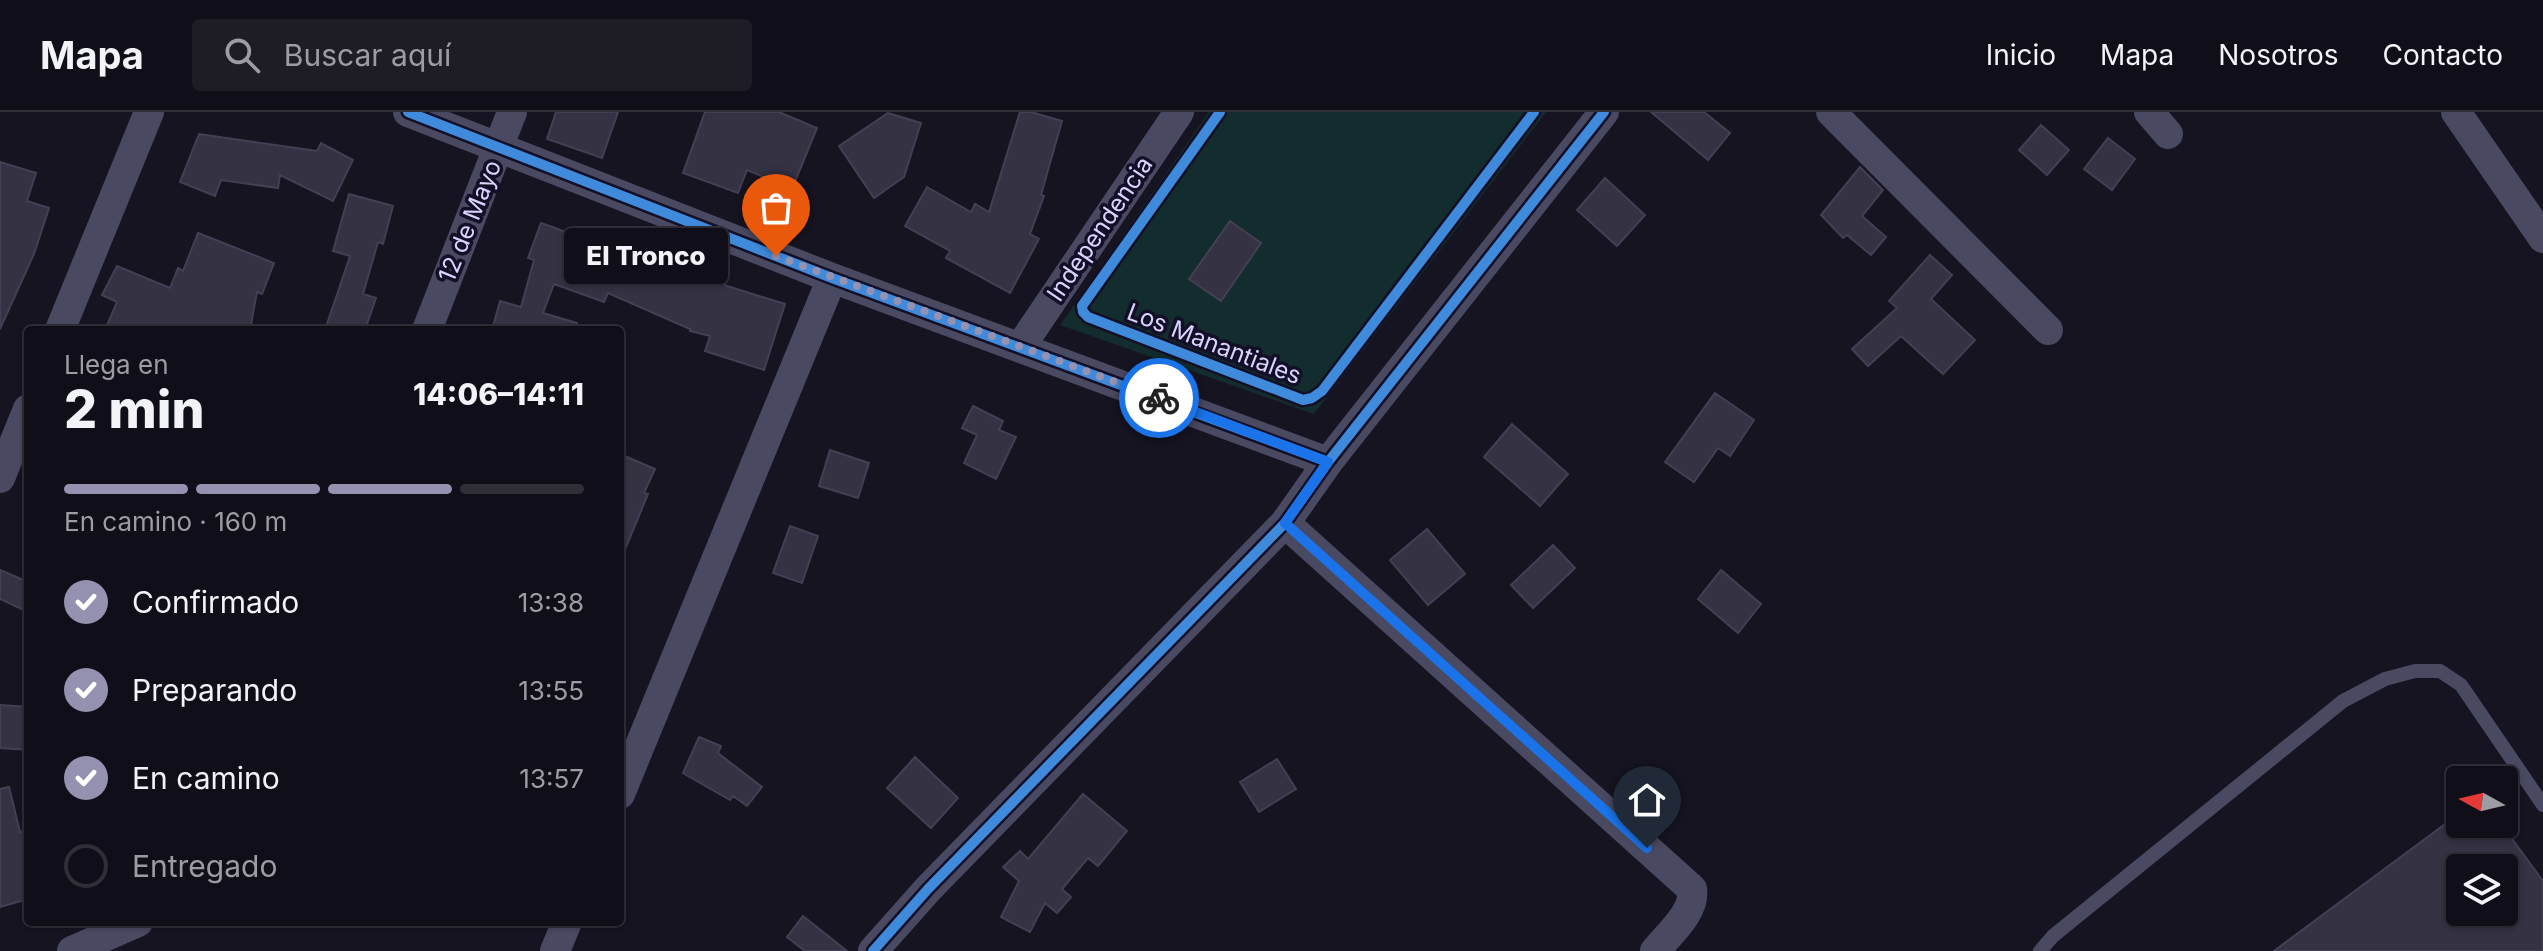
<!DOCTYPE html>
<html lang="es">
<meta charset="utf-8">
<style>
:root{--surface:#100f19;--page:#1e1d26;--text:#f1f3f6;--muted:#9c9ca2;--line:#302f38;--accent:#9591b1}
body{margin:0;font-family:Inter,sans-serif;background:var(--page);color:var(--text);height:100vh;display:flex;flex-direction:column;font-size:30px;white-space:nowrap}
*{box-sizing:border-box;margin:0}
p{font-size:26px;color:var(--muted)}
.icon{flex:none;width:44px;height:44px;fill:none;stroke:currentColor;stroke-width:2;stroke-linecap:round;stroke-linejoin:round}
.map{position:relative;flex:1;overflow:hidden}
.side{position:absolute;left:24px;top:214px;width:600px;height:600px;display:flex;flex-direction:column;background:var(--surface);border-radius:8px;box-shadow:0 2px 6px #0004,0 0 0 2px var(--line)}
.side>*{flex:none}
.needle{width:52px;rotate:278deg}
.fabs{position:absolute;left:2446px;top:654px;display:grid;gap:16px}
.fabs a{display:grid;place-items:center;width:72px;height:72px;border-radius:8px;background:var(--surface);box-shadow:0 2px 6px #0004,0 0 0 2px var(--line);font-size:40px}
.pin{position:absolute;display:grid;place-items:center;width:68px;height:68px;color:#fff;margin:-82px -34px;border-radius:50% 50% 50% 0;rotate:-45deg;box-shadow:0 0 8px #0007}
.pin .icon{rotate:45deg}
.courier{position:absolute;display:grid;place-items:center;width:80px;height:80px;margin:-40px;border:6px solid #1a73e8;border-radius:50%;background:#fff;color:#222;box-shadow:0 2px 10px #0007}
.bubble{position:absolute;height:56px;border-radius:8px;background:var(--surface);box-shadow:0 2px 6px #0004,0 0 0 2px var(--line);font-size:26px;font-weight:800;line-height:56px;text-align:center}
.headline em{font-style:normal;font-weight:800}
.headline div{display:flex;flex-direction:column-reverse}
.headline{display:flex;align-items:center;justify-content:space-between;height:136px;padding:0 40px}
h1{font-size:52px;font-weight:800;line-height:60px}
.bar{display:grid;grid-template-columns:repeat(4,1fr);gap:12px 8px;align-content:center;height:96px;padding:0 40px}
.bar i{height:10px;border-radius:6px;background:var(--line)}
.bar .active{background:var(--accent)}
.bar p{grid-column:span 4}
ol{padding:0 40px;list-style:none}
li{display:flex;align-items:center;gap:24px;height:88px}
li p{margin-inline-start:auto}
li .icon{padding:8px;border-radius:50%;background:var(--accent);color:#fff;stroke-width:4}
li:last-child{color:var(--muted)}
li i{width:44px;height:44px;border:4px solid var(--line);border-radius:50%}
header{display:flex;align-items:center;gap:48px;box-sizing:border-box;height:112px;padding:0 40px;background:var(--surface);border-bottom:2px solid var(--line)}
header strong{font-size:38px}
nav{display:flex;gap:44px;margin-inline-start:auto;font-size:28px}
.search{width:560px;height:72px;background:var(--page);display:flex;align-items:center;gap:20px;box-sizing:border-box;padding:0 28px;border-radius:8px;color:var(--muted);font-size:30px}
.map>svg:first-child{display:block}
.green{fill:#132c2d}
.building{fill:#343243;stroke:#433f54;stroke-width:2;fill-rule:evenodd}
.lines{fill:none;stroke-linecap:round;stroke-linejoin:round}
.lane{stroke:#4a4962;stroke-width:14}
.street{stroke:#4a4962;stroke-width:30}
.cycleway-casing{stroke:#130f26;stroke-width:15}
.cycleway{stroke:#408adc;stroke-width:10}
.done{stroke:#9591b1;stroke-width:8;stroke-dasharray:0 14.4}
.route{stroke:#1a73e8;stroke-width:10}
.labels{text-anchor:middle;stroke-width:7;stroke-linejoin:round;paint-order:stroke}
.street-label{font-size:24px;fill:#d9d4ff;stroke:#130f26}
</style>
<header>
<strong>Mapa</strong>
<div class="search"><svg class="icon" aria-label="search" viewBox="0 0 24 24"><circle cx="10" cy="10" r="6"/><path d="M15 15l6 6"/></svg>Buscar aquí</div>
<nav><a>Inicio</a><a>Mapa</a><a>Nosotros</a><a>Contacto</a></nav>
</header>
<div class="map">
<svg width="2543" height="839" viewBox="0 0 2543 839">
<rect width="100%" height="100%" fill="#161421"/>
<path class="green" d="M 1209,0 L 1546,0 L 1314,302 L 1060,213 Z"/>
<path class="building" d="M 556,0 L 618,0 L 602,46 L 547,27 Z
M 705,0 L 779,0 L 817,16 L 792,77 L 747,58 L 738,81 L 683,61 Z
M 1020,0 L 1031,0 L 1062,9 L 1041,83 L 1044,84 L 1030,122 L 1039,127 L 1010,181 L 946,146 L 950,139 L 905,114 L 927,75 L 971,100 L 975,92 L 989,100 Z
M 1651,0 L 1704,0 L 1730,21 L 1708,48 Z
M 888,1 L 921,11 L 904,65 L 874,86 L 839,34 Z
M 2041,13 L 2069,38 L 2047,63 L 2019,38 Z
M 199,22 L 317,39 L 321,31 L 353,48 L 333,89 L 280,63 L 278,76 L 221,68 L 215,84 L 180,70 Z
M 2108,26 L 2135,47 L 2112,78 L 2084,57 Z
M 0,50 L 36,61 L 27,89 L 49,96 L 34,142 L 0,217 Z
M 1860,55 L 1883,78 L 1862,104 L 1886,125 L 1871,143 L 1847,123 L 1843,126 L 1821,103 Z
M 1605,66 L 1645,103 L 1617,134 L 1577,98 Z
M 349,82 L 393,94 L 383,132 L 378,130 L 363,182 L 376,186 L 365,218 L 325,218 L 350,144 L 333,139 Z
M 1230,109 L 1261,131 L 1221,189 L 1189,167 Z
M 541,111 L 580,125 L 582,119 L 643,141 L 646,135 L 703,159 L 726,166 L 724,173 L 785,192 L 764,258 L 705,239 L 710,224 L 690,219 L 690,217 L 608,181 L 604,190 L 554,172 L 543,201 L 577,211 L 576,218 L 492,218 L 500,189 L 521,195 L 534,148 L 528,146 Z
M 198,121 L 274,151 L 262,182 L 257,180 L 250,218 L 105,218 L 117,190 L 102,183 L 117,154 L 170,176 L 178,156 L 183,159 Z
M 1930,143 L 1952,163 L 1931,187 L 1975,228 L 1943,262 L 1901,224 L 1868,254 L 1852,237 L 1897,196 L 1889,189 Z
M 1715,281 L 1754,308 L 1730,344 L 1718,336 L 1694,370 L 1665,350 Z
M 973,294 L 1003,309 L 999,318 L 1016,325 L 996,367 L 964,351 L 977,323 L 962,316 Z
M 1512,312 L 1568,362 L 1540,394 L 1484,345 Z
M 830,338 L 869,351 L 858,386 L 819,374 Z
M 620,342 L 655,357 L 644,381 L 648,382 L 621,447 Z
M 790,414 L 818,424 L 802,471 L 773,461 Z
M 1427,417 L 1465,462 L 1428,493 L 1390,448 Z
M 1553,433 L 1575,456 L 1533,496 L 1511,473 Z
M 0,458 L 28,470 L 28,500 L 0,487 Z
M 1721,458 L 1761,492 L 1738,521 L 1698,487 Z
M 0,593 L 28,595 L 28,638 L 0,636 Z
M 699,625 L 721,634 L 718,641 L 762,675 L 747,694 L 733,684 L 730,688 L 683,661 Z
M 915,645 L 958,686 L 931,716 L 887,676 Z
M 1277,647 L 1296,677 L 1259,700 L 1240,670 Z
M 9,675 L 20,720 L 28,718 L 28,787 L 0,795 L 0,677 Z
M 1083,682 L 1127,719 L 1098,754 L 1088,746 L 1062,777 L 1071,785 L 1057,801 L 1045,791 L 1030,820 L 1001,805 L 1019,769 L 1003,755 L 1020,739 L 1028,747 Z
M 2460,701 L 2460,712 L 2501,712 L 2543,769 L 2543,839 L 2274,839 ZM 2460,756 L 2504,756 L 2504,800 L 2460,800 Z
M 803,804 L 847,839 L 805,839 L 787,825 Z"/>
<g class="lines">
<path class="lane" d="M 2040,839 L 2053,824 L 2343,589 L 2385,567 L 2415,559 L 2440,559 L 2461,573 L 2543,693"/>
<path class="street" d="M 408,0 L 832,166 L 1328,350
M 1831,0 L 2048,218
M 2149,0 L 2168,22
M 2456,0 L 2543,126
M 60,218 L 149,0
M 427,218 L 512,0
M 1021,234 L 1179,0
M 0,366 L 28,297
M 1285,411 L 1692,777 C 1696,799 1669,822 1655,839
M 620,682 L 832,166
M 72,839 L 138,810
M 555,839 L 567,810
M 873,839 L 928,777 L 1285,411 L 1328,350 L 1604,0"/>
<defs>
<path id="cycleway" d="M 408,0 L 832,166 L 1328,350
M 1220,0 L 1082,194 L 1083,200 L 1088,205 L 1303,288 L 1312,286 L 1322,279 L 1534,0
M 873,839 L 928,777 L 1285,411 L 1328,350 L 1604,0"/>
</defs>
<use href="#cycleway" class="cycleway-casing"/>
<use href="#cycleway" class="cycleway"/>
</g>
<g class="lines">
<path class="done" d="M 776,144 L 1159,286"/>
<path class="route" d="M 1159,286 L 1328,350 L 1285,411 L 1647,736"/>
</g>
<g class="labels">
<g class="street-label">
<text transform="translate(470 109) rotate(-68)" y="8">12 de Mayo</text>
<text transform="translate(1100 117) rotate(-56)" y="8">Independencia</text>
<text transform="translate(1214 232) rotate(21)" y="8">Los Manantiales</text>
</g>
</g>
</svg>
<div class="fabs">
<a><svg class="needle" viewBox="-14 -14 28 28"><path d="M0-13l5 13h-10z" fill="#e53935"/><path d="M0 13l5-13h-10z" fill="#9c9ca2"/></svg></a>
<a><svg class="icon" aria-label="layers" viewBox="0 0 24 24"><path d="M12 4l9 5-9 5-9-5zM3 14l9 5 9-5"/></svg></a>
</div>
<div class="pin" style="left:776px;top:144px;background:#ea580c"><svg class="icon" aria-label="bag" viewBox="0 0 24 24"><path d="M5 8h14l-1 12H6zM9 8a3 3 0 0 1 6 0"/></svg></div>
<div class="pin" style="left:1647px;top:736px;background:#1f2937"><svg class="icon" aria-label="home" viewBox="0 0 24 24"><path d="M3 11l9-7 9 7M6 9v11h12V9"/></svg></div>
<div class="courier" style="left:1159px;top:286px"><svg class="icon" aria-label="bike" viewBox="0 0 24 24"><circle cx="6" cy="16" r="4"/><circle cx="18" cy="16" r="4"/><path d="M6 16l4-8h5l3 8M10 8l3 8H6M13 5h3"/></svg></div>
<div class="bubble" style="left:564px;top:116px;width:164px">El Tronco</div>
<section class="side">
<div class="headline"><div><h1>2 min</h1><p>Llega en</p></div><em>14:06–14:11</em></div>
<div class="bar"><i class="active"></i><i class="active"></i><i class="active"></i><i></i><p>En camino · 160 m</p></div>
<ol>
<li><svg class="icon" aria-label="check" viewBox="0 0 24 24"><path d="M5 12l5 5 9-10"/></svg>Confirmado<p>13:38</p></li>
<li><svg class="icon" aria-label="check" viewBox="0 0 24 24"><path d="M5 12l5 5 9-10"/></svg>Preparando<p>13:55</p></li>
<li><svg class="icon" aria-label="check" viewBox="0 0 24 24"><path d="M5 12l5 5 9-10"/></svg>En camino<p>13:57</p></li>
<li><i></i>Entregado</li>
</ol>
</section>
</div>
